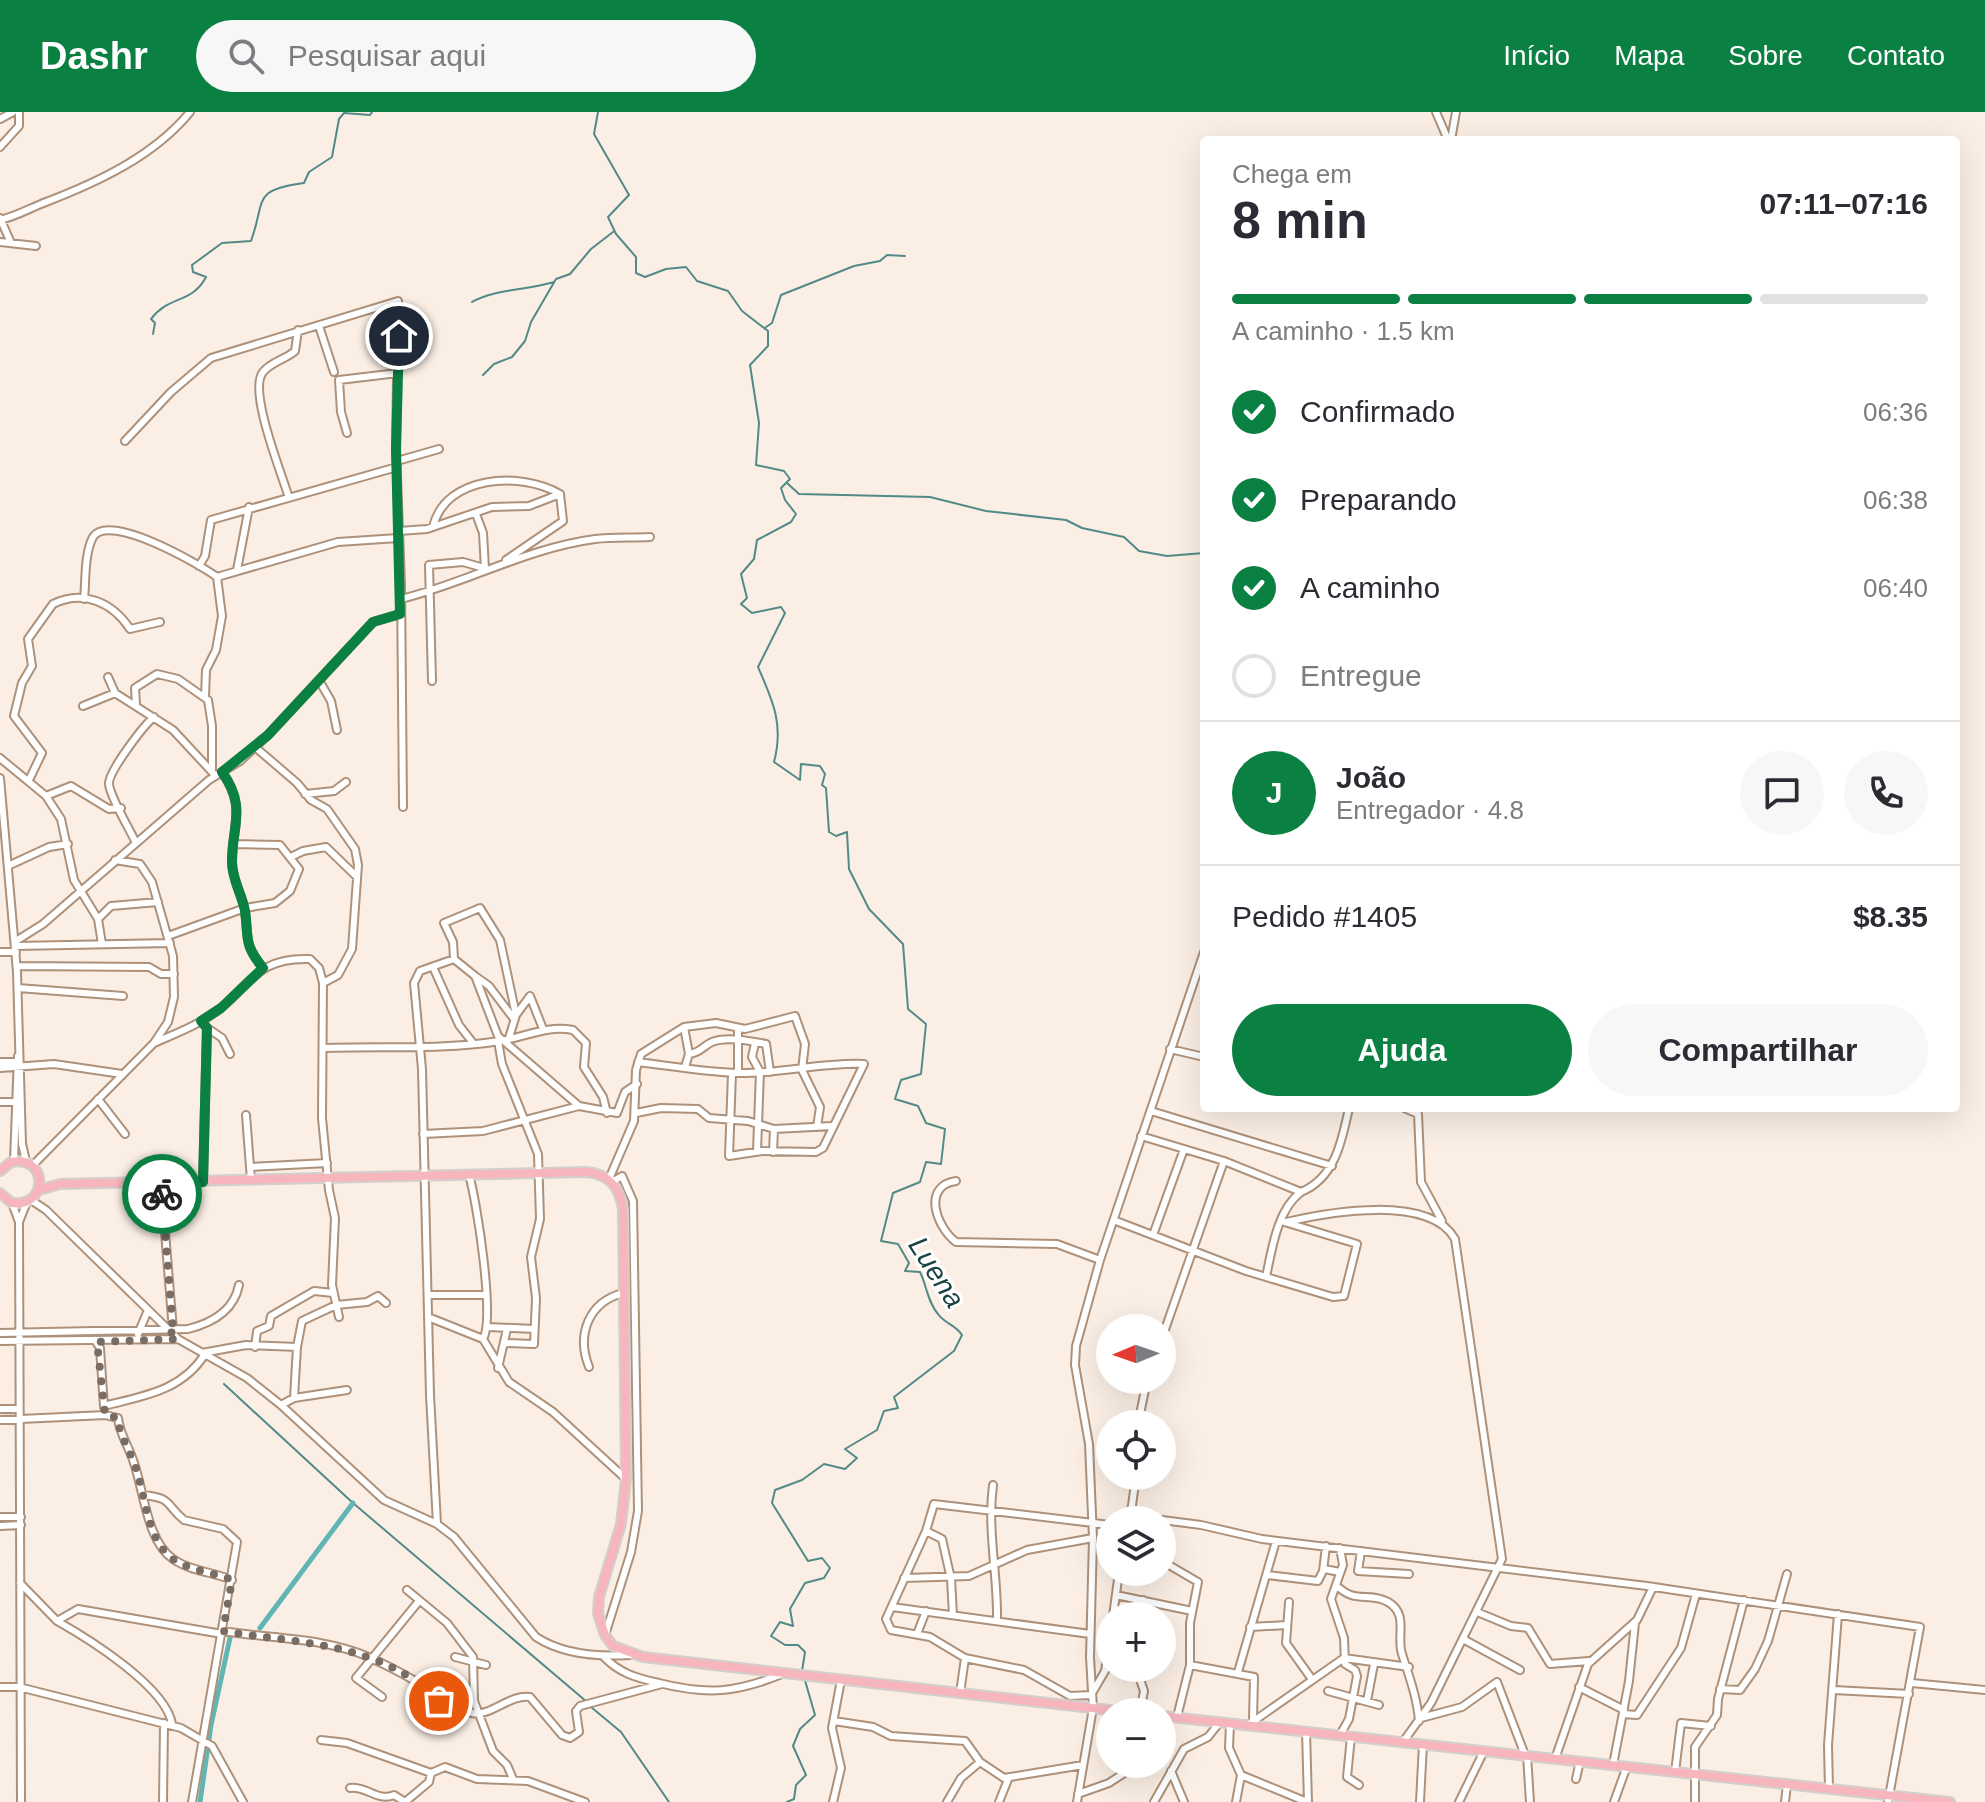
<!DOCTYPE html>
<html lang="pt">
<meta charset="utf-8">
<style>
:root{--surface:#fff;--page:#f7f7f7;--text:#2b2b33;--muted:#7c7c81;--line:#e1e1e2;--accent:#0b8043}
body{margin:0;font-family:Arial,sans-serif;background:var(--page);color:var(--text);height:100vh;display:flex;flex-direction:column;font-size:30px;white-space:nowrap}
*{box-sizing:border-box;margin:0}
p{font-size:26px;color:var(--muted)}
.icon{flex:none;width:44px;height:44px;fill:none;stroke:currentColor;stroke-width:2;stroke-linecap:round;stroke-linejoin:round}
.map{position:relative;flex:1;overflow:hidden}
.sheet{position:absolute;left:1200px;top:24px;width:760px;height:976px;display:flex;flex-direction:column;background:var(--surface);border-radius:8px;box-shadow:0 8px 32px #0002}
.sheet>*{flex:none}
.needle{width:52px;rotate:268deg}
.controls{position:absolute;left:1096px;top:1202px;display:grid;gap:16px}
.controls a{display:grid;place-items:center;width:80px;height:80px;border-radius:50%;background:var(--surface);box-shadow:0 8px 32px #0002;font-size:40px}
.pin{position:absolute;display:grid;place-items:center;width:68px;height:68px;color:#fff;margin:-34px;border:4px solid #fff;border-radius:50%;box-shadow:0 2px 8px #0007}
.courier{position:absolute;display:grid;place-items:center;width:80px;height:80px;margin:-40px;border:6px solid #0b8043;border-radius:50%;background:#fff;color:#222;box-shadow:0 2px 10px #0007}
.summary em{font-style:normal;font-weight:800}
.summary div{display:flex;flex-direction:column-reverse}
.summary{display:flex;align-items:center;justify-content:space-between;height:136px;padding:0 32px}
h1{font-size:52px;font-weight:800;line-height:60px}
.bar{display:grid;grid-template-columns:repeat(4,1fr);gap:12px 8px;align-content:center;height:96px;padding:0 32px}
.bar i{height:10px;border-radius:6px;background:var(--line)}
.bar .selected{background:var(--accent)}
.bar p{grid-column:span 4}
.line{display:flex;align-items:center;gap:20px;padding:0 32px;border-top:2px solid var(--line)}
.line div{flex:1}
.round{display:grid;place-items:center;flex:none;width:84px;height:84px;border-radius:42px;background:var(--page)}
ol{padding:0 32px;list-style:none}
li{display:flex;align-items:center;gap:24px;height:88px}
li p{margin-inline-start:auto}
li .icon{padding:8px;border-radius:50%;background:var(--accent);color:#fff;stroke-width:4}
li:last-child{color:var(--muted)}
li i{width:44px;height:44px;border:4px solid var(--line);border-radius:50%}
.cta{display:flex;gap:16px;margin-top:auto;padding:16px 32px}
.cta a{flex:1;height:92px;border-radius:48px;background:var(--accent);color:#fff;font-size:32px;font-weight:800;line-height:92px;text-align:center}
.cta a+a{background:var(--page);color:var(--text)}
header{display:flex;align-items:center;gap:48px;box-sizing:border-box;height:112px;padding:0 40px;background:var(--accent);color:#fff}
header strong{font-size:38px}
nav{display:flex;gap:44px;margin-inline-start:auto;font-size:28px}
.search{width:560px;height:72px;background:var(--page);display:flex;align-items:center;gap:20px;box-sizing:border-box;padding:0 28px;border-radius:44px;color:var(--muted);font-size:30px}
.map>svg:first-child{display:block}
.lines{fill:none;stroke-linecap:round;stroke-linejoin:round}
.stream{stroke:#528a87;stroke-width:2}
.canal{stroke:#60b5b5;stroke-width:5}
.minor-casing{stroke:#ad917a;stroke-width:10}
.major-casing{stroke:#d2cfcd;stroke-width:12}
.minor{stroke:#fff;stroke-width:6}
.major{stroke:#f7b6be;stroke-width:8}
.done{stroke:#786c63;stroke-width:8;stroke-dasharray:0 14.4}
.route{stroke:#0b8043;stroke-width:10}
.labels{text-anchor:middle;stroke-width:6;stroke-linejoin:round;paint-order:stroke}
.water-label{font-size:28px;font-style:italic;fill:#194242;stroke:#fff}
</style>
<header>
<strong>Dashr</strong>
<div class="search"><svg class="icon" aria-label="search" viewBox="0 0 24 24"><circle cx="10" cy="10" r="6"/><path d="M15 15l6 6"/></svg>Pesquisar aqui</div>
<nav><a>Início</a><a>Mapa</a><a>Sobre</a><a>Contato</a></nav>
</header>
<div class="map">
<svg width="1985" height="1690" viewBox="0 0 1985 1690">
<rect width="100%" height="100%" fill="#fbefe5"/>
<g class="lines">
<path class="stream" d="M 598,0 L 594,22 L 629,83 L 608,105 L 616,122 L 636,145 L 636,161 L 645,165 L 666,157 L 686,155 L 697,169 L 728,179 L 742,199 L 768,219 L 768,234 L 750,253 L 759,311 L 756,353 L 784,359 L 790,367 L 781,376 L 785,388 L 796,402 L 791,410 L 757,428 L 754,447 L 741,462 L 747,486 L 741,492 L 752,501 L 781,495 L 785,501 L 758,555 C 773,589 784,613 774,650 L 800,668 L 801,652 L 820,654 L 825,662 L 822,673 L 826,676 L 829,720 L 836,724 L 847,720 L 849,757 L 869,797 L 903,832 L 908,897 L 926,912 L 921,962 L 901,968 L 895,987 L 918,994 L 926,1011 L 945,1017 L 941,1052 L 926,1050 L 920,1070 L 893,1081 L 881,1129 L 898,1132 L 909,1151 L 905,1159 L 920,1160 C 927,1174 927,1189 938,1202 C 945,1212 955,1212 962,1223 L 954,1239 L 894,1285 L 898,1296 L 884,1299 L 877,1318 L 845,1337 L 857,1346 L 845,1357 L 824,1352 L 802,1368 L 775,1378 L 772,1391 L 808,1449 L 822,1446 L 830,1456 L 824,1466 L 805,1471 L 790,1497 L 793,1514 L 780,1510 L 771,1524 L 785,1533 L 798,1533 L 805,1540 L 802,1559
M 472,190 C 494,177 529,178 554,170
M 766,215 L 772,211 L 781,183 L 854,154 L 880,149 L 887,143 L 905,144
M 153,222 L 155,211 L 151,207 C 169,183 192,192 206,165 L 193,160 L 192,153 L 222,131 L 251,129 C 266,88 251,78 304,71 L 309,60 L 332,45 L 339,7 L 344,1 L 370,3 L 372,0
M 483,263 L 494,252 L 512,245 L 525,229 L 531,210 L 556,167 L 570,162 L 591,137 L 613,120
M 787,371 L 799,382 L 930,385 L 986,399 L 1066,408 L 1082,416 L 1124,425 L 1139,439 L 1167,444 L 1204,441
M 224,1272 L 353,1391 L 587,1590
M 591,1595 L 621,1620 L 669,1690
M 787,1690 L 794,1687 L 796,1673 L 806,1663 L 793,1634 L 800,1617 L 815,1603 L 804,1565"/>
<path class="canal" d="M 260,1516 L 353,1391
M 200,1690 L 211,1613 L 230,1526"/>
<defs>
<path id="minor" d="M 1436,0 L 1448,28
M 0,7 L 13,0
M 1451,28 L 1456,0
M 0,35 L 19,14 L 19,0
M 0,106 L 11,131
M 0,108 C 17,104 30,96 46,90 C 98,70 154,44 190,0
M 0,130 L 36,134
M 319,214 L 334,260
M 347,321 L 341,300 L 339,268 L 398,261
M 125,329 L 171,280 L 211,246 L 398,189 L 396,337 L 401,472 L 403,695
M 397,349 L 439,337
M 288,383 C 281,360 248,278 263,260 C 271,250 286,247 295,239 L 298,218
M 476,402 L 483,421 L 485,457
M 433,415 C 445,363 521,359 560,382
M 399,419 L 427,417 L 492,395 L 529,394 L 560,382
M 506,448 L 563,409 L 560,382
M 199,454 L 205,444 L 211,408 L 397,355
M 237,458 L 249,395
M 217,465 L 338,430 L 398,426
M 84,487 C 86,469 84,442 93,425 C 109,400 199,452 217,465 L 222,504 L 216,538 L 206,558 L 205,585
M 401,487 C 466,471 527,436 595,427 C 613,425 632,426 650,425
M 108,565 L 115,581 L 173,618 L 213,661
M 432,569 L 429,453 L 463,450 L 484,456
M 320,570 L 331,589 L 337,618
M 136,592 L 135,576 L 157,562 L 178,567 L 208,588 L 212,614 L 212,660
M 83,594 L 115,581
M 255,635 L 297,671 L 311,688 L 327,697 L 355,737 L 358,753 L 352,837 L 338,863 L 323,871
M 0,646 L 46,684 L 61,707 L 74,768 L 98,807 L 102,832
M 222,660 C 247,695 232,713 232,750 C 232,768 242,782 245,799 C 249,827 243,831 263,856
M 0,666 L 17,860 L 22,1032 L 26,1049
M 29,668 L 42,641 L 14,604 L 22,571 L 32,554 L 28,527 L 53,492 C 84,477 113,491 130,517 L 160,510
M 305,682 L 334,679 L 346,670
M 46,684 L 71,674 L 109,697 L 121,696
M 135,729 C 129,716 110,685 109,672 C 108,660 144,613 154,605
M 291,745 L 303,739 L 326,735 L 357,765
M 10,753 L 49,735 L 68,732
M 98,807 L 111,794 L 158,790
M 168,824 L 245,796 L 275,791 L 290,779 L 299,757 L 280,733 L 235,732
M 16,829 L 43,812 L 209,668 L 240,649 L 268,623 L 373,510 L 400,502
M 16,834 L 170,831
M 0,840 L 16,840
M 17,854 L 149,855 L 161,862 L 174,862
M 433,855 L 459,913 L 473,931
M 475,864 L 454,847 L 453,830 L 444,811 L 480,796 L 500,828 L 516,903
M 18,876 L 123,884
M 514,907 L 489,874 L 475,864 L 498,924 L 579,994
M 206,915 L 222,926 L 230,942
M 684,915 L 689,942
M 509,926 L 516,903 L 530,884 L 543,917
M 498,929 L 502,952 L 538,1042 L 540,1107 L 531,1145 L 536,1186 L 534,1232 L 506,1231
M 154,931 C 177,921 201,912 221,896 C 253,869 260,845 310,847 L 319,856 L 323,871 L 322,1006 L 329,1078 L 335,1106 L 332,1173 L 339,1205
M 755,931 L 752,945 L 760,960 L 757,1039
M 324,936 C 383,934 442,938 500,929 C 526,925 546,913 573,918 L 586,931 L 584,955 L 603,985 L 607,1001
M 1170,937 L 1204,945
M 0,950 L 16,950
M 638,950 C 671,954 705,960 738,961 C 781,962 822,950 864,952 L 823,1036 L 816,1040 L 762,1039 L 729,1044 L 732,961
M 685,955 L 689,942 C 700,941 703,934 712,930 C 726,924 751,929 766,932 L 770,960
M 0,956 L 54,952 L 122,962
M 738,961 L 738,917
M 98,987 L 125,1022
M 0,990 L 16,990
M 1404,996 L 1418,1002 L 1421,1070 L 1442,1109
M 1151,999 L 1332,1054
M 636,1001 L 661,996 L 698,997 L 709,1006 L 748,1009 L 774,1017 L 832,1014
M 246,1003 L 251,1068
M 423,1022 L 483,1019 L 579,994 L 617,1001 L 625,980 L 637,972
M 1141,1024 L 1224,1049 L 1301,1080 C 1335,1066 1342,1029 1349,996
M 773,1040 L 774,1017
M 14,1049 L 18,944
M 33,1053 L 154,931 L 168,910 L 174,885 L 173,844 L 152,770 L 140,752 L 115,748
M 250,1055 L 327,1051
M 469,1063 C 477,1090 495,1207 483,1227
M 609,1067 L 634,1009 L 636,958 L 641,942 L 684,915 L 716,911 L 745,917 L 795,904 L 805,932 L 802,958 L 820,995 L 817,1015
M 956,1069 C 921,1074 937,1116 956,1130 L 1057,1132 L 1100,1148
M 203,1070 L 207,916
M 161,1071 L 173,1218
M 31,1088 L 46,1098 L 178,1227 L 247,1266 L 281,1293 L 384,1388 L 437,1412 L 454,1425 L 536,1525 C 562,1542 598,1545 630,1543
M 12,1091 L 19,1110 L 21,1690
M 1116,1109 L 1246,1159 L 1333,1185 L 1344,1184 L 1357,1132 L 1281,1109
M 19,1110 L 27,1090
M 1286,1110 C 1329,1100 1429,1082 1455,1127 L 1502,1447 L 1431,1591 L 1403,1630
M 1153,1123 L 1184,1037
M 1266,1165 C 1272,1137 1277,1098 1301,1080
M 429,1183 L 484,1183
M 428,1205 L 483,1227 L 509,1270 L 553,1300 L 626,1367
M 488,1215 L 534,1217
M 0,1221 L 188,1217 C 212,1211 234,1199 239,1173
M 138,1222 L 148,1198
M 1162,1226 L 1224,1049
M 95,1228 L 100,1236 L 104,1295
M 0,1229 L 178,1227
M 255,1235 L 257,1219 L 269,1214 L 271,1204 L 314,1179 L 333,1181
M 202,1241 L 246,1233 L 297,1235 L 302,1209 L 336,1193 L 367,1190 L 378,1184 L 386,1191
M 589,1255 C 576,1222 589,1190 623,1181
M 498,1256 L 507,1217
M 294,1286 L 297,1235
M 281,1293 L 294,1286 L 347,1278
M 104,1294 C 143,1284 182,1279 205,1242
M 0,1297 L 18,1297
M 0,1308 L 105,1303 L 118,1306 C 120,1324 129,1334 134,1351 C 144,1380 147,1429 173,1447 C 190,1459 213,1460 232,1468
M 1138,1312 L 1147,1268
M 993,1373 C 987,1419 998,1463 997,1509
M 143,1383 C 173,1386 165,1392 184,1408 L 223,1417 L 237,1430 L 192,1690
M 1131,1404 L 1201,1413 L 1262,1427 L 1647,1474 L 1920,1515 L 1888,1690
M 0,1405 L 21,1405
M 1130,1408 L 1136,1364
M 437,1412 L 430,1283 L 422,957 L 414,871 L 420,859 L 454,847
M 1110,1413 L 934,1392 L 926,1419 L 886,1507 L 891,1518 L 930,1525 L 965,1546 L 1024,1558 L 1070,1584 L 1091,1583 L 1105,1559 L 1110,1528
M 0,1414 L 21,1413
M 926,1419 L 942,1427 L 951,1467 L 953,1503
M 1340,1436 L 1343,1453 L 1331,1487 L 1344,1526 L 1345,1552 L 1355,1558 L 1357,1564 L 1349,1607 L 1340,1623
M 1361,1439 L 1358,1459 L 1409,1462
M 1162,1449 L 1198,1470 L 1190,1511 L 1190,1553
M 1323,1459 L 1326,1434
M 1267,1463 L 1318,1469 L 1324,1457 L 1340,1460
M 904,1466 L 969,1464 L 1027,1438 L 1093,1426
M 20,1471 L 57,1509 L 78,1497 L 222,1522
M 1336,1473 C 1356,1493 1368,1479 1388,1490 C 1409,1502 1396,1524 1402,1542 C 1409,1564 1417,1585 1419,1609
M 407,1478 L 447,1511 L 473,1545 L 474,1589 L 493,1639 L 507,1653 L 513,1667
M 1116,1483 L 1192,1499
M 1289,1490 L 1286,1531 L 1311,1566
M 892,1495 L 1090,1522
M 1477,1500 L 1511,1514 L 1528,1516 L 1550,1552 L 1589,1549
M 1113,1504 L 1119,1460
M 1141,1504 L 1143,1488
M 57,1509 C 89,1527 166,1575 172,1612
M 1250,1515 L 1287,1513
M 223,1519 C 272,1527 322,1525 369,1545 C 385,1553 403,1561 418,1571 C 437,1583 449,1596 472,1601 C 491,1605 509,1582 530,1585 L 562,1623 L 570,1626 L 579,1620 L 576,1599 L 580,1594 L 662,1572
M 917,1522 L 926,1499
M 605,1523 L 631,1440 L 638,1399 L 633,1089 L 622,1064 L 612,1070
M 1463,1527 L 1520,1558
M 603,1544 C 619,1561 636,1566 659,1571 C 707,1583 736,1581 782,1562
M 455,1545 L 486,1553
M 1136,1556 L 1144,1579 L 1140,1600
M 1238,1560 L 1276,1429
M 1912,1571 L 1985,1578
M 0,1575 L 19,1575 L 181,1616 L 212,1634 L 243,1690
M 1579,1575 L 1624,1598
M 1720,1577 L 1740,1578 L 1755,1557 L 1768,1529 L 1787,1462
M 1834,1578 L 1909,1582
M 1328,1579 L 1379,1593
M 960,1581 L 965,1546
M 382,1585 L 356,1566 L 419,1489
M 1367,1589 L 1374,1552
M 1623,1602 L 1637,1603 L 1681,1536 L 1696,1482
M 1177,1605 L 1190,1553 L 1254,1565 L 1253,1607
M 1421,1606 L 1462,1595 L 1497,1570 L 1525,1643
M 834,1609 L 873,1615 L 891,1624 L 965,1629 L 980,1650 L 1004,1666 L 1083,1653
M 1230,1611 L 1229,1636 L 1241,1663 L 1307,1690
M 1248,1613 L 1344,1546 L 1409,1555
M 1306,1619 L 1308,1690
M 1351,1625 L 1347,1665 L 1359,1673
M 321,1628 L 347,1631 L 431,1661 L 445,1655 L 477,1667 L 528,1669 L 585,1690
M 1527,1643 L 1530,1690
M 1555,1647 L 1588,1552 L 1637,1508 L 1653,1475
M 1613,1653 L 1629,1569 L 1635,1511
M 1171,1659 L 1184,1690
M 1675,1660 L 1681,1611 L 1711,1614
M 1576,1667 L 1580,1649
M 350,1676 C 367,1674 378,1690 394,1683 L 405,1690 L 429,1670 L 431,1661
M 1829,1677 L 1828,1633 L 1838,1502
M 1078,1682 L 1109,1671 L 1138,1652
M 163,1690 L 164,1611
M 833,1690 L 841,1656 L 832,1616 L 841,1568
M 947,1690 L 961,1666 L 980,1650
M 999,1690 L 1009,1665
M 1077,1690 L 1093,1596 L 1090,1545 L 1093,1426 L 1089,1332 L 1075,1253 L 1076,1234 L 1100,1148 L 1204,840
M 1154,1690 L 1184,1637 L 1208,1625 L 1220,1610
M 1236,1690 L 1241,1663
M 1420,1690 L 1423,1632
M 1459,1690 L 1484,1639
M 1614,1690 L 1627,1654
M 1695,1690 L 1695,1635 L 1717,1603 L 1718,1587 L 1744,1488
M 1785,1690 L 1787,1672"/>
<path id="major" d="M 0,1059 L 11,1050 C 48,1042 49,1096 12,1091 L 0,1081
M 39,1078 L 60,1072 L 586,1060 C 610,1062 620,1076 623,1098 L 626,1367 L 621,1412 L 599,1485 L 598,1502 L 605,1523 L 613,1534 L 643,1545 L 1127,1600
M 1162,1604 L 1950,1690"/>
</defs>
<use href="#minor" class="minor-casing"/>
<use href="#major" class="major-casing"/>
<use href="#minor" class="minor"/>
<use href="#major" class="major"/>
</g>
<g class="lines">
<path class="done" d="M 162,1082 L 173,1218 L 169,1218 L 178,1227 L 97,1230 L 105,1303 L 118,1306 C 119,1322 126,1331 132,1346 C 146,1376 144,1426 173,1447 C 190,1459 213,1460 232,1468 L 223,1519 C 299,1532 379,1529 439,1589"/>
<path class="route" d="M 162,1082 L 161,1071 L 203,1070 L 207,916 L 201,909 L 221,896 L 263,856 C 243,831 249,827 245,799 C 242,782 232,768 232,750 C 232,713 247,695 222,660 L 268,623 L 373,510 L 400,502 L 396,337 L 399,224"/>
</g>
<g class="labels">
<g class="water-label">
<text transform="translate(937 1160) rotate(57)" y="10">Luena</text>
</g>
</g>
</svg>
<div class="controls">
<a><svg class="needle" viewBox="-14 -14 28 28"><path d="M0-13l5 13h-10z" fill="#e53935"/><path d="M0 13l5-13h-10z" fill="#7c7c81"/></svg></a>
<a><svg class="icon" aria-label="locate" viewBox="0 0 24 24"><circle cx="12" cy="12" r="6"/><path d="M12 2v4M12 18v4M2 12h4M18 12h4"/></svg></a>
<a><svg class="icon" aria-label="layers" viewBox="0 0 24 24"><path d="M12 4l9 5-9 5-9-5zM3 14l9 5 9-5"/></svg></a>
<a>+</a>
<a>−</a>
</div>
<div class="pin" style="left:439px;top:1589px;background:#ea580c"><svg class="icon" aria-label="bag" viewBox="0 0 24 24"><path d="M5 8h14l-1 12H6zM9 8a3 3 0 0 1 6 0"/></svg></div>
<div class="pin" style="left:399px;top:224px;background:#1f2937"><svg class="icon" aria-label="home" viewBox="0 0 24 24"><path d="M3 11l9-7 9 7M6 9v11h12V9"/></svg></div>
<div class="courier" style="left:162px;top:1082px"><svg class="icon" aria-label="bike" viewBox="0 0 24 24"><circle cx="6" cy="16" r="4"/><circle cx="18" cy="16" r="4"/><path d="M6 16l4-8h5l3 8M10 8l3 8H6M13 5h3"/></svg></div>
<section class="sheet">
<div class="summary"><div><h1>8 min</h1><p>Chega em</p></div><em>07:11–07:16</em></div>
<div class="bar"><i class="selected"></i><i class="selected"></i><i class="selected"></i><i></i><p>A caminho · 1.5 km</p></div>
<ol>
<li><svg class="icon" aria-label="check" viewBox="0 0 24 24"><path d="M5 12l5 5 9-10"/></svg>Confirmado<p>06:36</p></li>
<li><svg class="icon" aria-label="check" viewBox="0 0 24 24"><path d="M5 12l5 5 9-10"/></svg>Preparando<p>06:38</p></li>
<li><svg class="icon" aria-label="check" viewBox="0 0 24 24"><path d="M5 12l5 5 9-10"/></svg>A caminho<p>06:40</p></li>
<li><i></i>Entregue</li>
</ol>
<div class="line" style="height:144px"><b class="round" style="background:var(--accent);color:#fff">J</b><div><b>João</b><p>Entregador · 4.8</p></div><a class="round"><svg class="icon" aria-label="chat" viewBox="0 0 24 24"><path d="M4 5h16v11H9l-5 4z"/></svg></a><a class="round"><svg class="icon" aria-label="phone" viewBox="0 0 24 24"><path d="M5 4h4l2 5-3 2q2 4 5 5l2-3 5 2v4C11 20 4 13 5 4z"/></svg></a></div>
<div class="line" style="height:104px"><div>Pedido #1405</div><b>$8.35</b></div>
<div class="cta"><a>Ajuda</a><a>Compartilhar</a></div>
</section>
</div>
